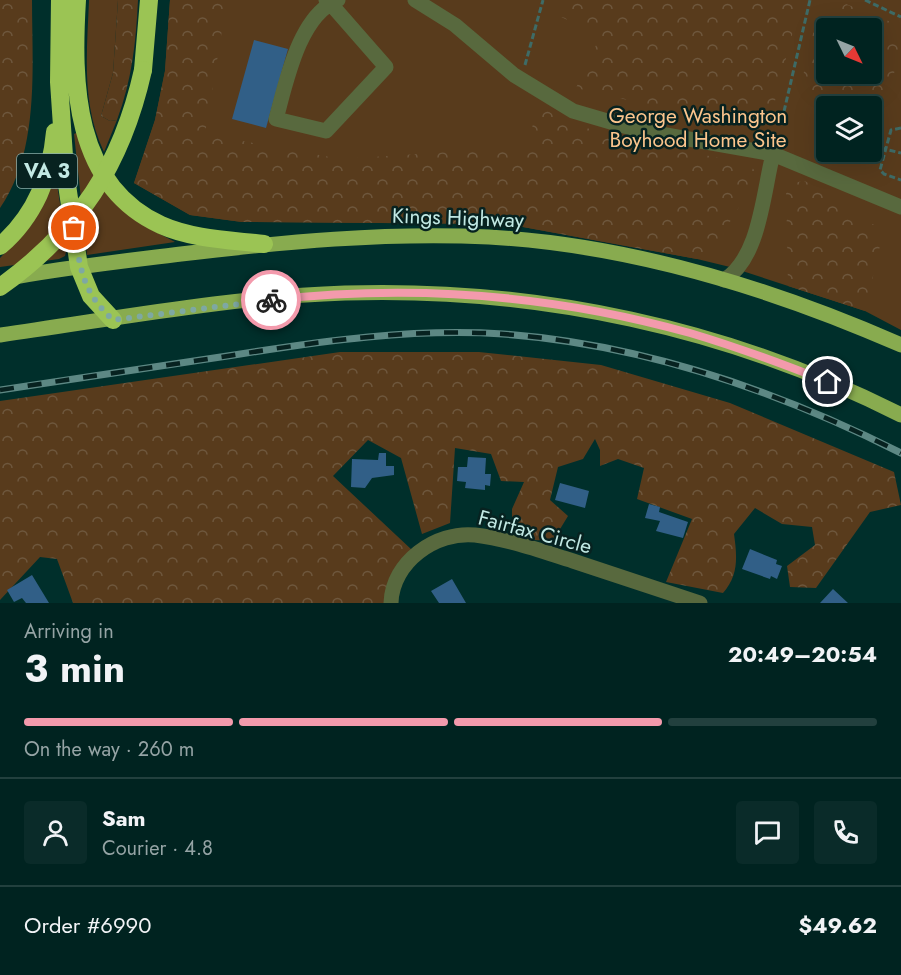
<!DOCTYPE html>
<meta charset="utf-8">
<style>
:root{--surface:#002320;--page:#0a2b29;--text:#f1f3f6;--muted:#95a4a5;--line:#22403e;--accent:#f39aac}
body{margin:0;font-family:Jost,sans-serif;background:var(--page);color:var(--text);height:100vh;display:flex;flex-direction:column;font-size:22px;white-space:nowrap}
*{box-sizing:border-box;margin:0}
p{font-size:20px;color:var(--muted)}
.icon{flex:none;width:33px;height:33px;fill:none;stroke:currentColor;stroke-width:2;stroke-linecap:round;stroke-linejoin:round}
.map{position:relative;height:603px;overflow:hidden}
.details{display:flex;flex-direction:column;background:var(--surface);flex:1}
.details>*{flex:none}
.needle{width:39px;rotate:133deg}
.controls{position:absolute;left:816px;top:18px;display:grid;gap:12px}
.controls a{display:grid;place-items:center;width:66px;height:66px;border-radius:6px;background:var(--surface);box-shadow:0 6px 24px #0002,0 0 0 2px var(--line);font-size:30px}
.pin{position:absolute;display:grid;place-items:center;width:51px;height:51px;color:#fff;margin:-26px;border:3px solid #fff;border-radius:50%;box-shadow:0 2px 6px #0007}
.courier{position:absolute;display:grid;place-items:center;width:60px;height:60px;margin:-30px;border:4px solid #f39aac;border-radius:50%;background:#fff;color:#222;box-shadow:0 2px 8px #0007}
.headline em{font-style:normal;font-weight:700}
.headline div{display:flex;flex-direction:column-reverse}
.headline{display:flex;align-items:center;justify-content:space-between;height:102px;padding:0 24px}
h1{font-size:39px;font-weight:700;line-height:45px}
.bar{display:grid;grid-template-columns:repeat(4,1fr);gap:9px 6px;align-content:center;height:72px;padding:0 24px}
.bar i{height:8px;border-radius:4px;background:var(--line)}
.bar .active{background:var(--accent)}
.bar p{grid-column:span 4}
.line{display:flex;align-items:center;gap:15px;padding:0 24px;border-top:2px solid var(--line)}
.line div{flex:1}
.round{display:grid;place-items:center;flex:none;width:63px;height:63px;border-radius:6px;background:var(--page)}
.map>svg:first-child{display:block}
.green{fill:#583b1c;fill-rule:evenodd}
.forest{fill:url(#forest-crowns);fill-rule:evenodd}
.building{fill:#315f87}
.lines{fill:none;stroke-linecap:round;stroke-linejoin:round}
.path{stroke:#3e6b66;stroke-width:3;stroke-dasharray:6 3;stroke-linecap:butt}
.minor{stroke:#58693e;stroke-width:15}
.major{stroke:#88ab4f;stroke-width:15}
.highway{stroke:#9bc454;stroke-width:18}
.rail-casing{stroke:#5d8884;stroke-width:7}
.rail{stroke:#072220;stroke-width:4.5;stroke-dasharray:14;stroke-linecap:butt}
.highway-bridge{stroke:#9bc454;stroke-width:18}
.done{stroke:#7ea8a3;stroke-width:6;stroke-dasharray:0 10.8}
.route{stroke:#f39aac;stroke-width:8}
.labels{text-anchor:middle;stroke-width:5;stroke-linejoin:round;paint-order:stroke}
.shield{fill:#072220;stroke:#8aada9;stroke-width:1.5}
.shield-label{font-size:20px;font-weight:bold;fill:#c2e9e4}
.park-label{font-size:21px;fill:#fcc58d;stroke:#072220}
.street-label{font-size:21px;fill:#c2e9e4;stroke:#072220}
</style>
<div class="map">
<svg width="901" height="603" viewBox="0 0 901 603">
<defs>
<pattern id="forest-crowns" width="20" height="18" patternUnits="userSpaceOnUse" patternTransform="scale(1.5)"><rect width="20" height="18" fill="#583b1c"/><path d="M2 6a3 3 0 1 1 6 0M12 15a3 3 0 1 1 6 0" fill="none" stroke="#6e573d"/></pattern>
</defs>
<rect width="100%" height="100%" fill="#002f2b"/>
<path class="green" d="M 89,0 L 118,0 L 113,73 L 101,116 L 110,121 L 117,120 L 104,152 C 81,104 87,52 89,0 Z
M 170,0 L 901,0 L 901,330 L 865,311 L 730,267 L 697,259 L 507,224 L 242,222 L 190,215 L 134,183 L 155,120 L 165,71 ZM 826,28 L 872,28 L 872,74 L 826,74 ZM 826,106 L 872,106 L 872,152 L 826,152 Z
M 78,132 L 117,204 L 141,224 L 175,242 L 87,255 L 74,134 Z
M 56,178 L 67,248 L 65,256 L 59,259 L 0,267 L 0,258 L 32,224 Z"/>
<path class="forest" d="M 0,0 L 32,0 C 32,67 40,150 0,208 Z
M 118,0 L 138,0 C 136,42 132,80 117,120 L 110,121 L 101,116 L 113,73 Z
M 170,0 L 224,0 L 225,12 L 205,134 L 341,159 L 526,147 L 539,105 C 586,140 690,149 750,165 L 754,170 L 753,184 L 714,248 L 697,259 L 507,224 L 242,222 L 190,215 L 134,183 L 155,120 L 165,71 Z
M 564,0 L 799,0 L 798,12 L 768,128 L 705,118 L 576,88 L 597,43 L 589,30 L 559,16 Z
M 846,4 L 901,26 L 901,58 L 896,59 C 895,64 895,72 893,78 C 877,111 827,98 799,93 L 816,21 ZM 826,28 L 872,28 L 872,74 L 826,74 Z
M 804,181 C 833,190 851,216 879,227 L 882,237 L 865,311 L 788,286 L 786,184 Z
M 340,352 L 479,352 L 601,365 L 730,403 L 894,472 L 901,505 L 870,512 L 816,588 L 790,587 L 787,566 L 815,545 L 812,527 L 782,524 L 755,508 L 734,534 C 737,556 739,575 723,593 L 666,582 L 692,519 L 637,499 L 644,468 L 618,459 L 600,466 L 600,450 L 595,439 L 583,459 L 558,467 L 550,500 L 568,516 L 554,539 C 533,541 527,542 512,527 L 512,509 L 524,482 L 501,481 L 491,454 L 455,448 L 450,523 L 422,534 L 401,458 L 368,440 L 333,476 L 412,550 L 387,603 L 73,603 L 57,559 L 40,557 L 0,600 L 0,401 Z"/>
<path class="building" d="M 254,40 L 288,49 L 266,128 L 232,119 Z
M 379,453 L 386,453 L 386,466 L 394,466 L 394,475 L 372,478 L 365,488 L 351,487 L 352,459 L 378,460 Z
M 468,457 L 486,458 L 485,474 L 491,474 L 490,486 L 485,485 L 485,490 L 465,488 L 466,482 L 457,481 L 458,467 L 467,467 Z
M 560,483 L 589,491 L 585,508 L 555,500 Z
M 649,504 L 660,507 L 659,512 L 688,522 L 683,538 L 656,531 L 660,521 L 645,518 Z
M 750,549 L 777,560 L 776,564 L 782,566 L 777,579 L 771,576 L 770,579 L 742,569 Z
M 32,575 L 49,603 L 26,603 L 22,598 L 14,602 L 7,590 Z
M 452,579 L 466,603 L 439,603 L 431,591 Z
M 833,589 L 848,603 L 820,603 Z"/>
<g class="lines">
<path class="path" d="M 865,0 L 901,17
M 525,65 L 543,0
M 782,120 L 810,0
M 901,128 L 891,130 L 880,170 L 884,174 L 901,180
M 872,146 L 901,153"/>
<path class="minor" d="M 326,0 L 330,3 L 386,67 L 326,131 L 276,119 C 286,83 299,15 338,0
M 415,0 L 455,25 L 514,75 L 573,111 L 638,130 L 773,154 L 901,207
M 724,280 C 760,258 763,193 773,154
M 391,603 C 392,562 436,531 475,535 C 508,539 541,551 573,561 C 615,575 657,589 700,603"/>
<path class="major" d="M 14,277 C 69,267 125,261 181,254 C 284,242 385,232 489,237 C 632,245 771,288 901,345
M 0,335 C 114,319 230,297 345,293 C 538,287 729,328 901,415"/>
<path class="highway" d="M 60,0 L 59,82 L 65,171 L 79,267 L 91,296 L 113,320
M 77,0 C 72,82 73,185 161,225 C 192,239 230,240 264,244
M 143,70 L 149,0
M 0,246 C 34,217 51,176 55,132"/>
<defs>
<path id="rail" d="M 0,390 C 78,378 156,367 234,355 C 322,341 414,328 503,334 C 641,344 778,391 901,453"/>
</defs>
<use href="#rail" class="rail-casing"/>
<use href="#rail" class="rail"/>
<path class="highway-bridge" d="M 0,287 C 79,231 122,164 143,70"/>
</g>
<g class="lines">
<path class="done" d="M 74,228 C 80,268 82,292 113,320 L 271,300"/>
<path class="route" d="M 271,300 C 412,284 554,295 690,333 C 737,347 783,364 828,382"/>
</g>
<g class="labels">
<rect class="shield" x="17" y="154" width="60" height="34" rx="4.5"/>
<g class="shield-label">
<text x="47" y="178">VA 3</text>
</g>
<g class="park-label">
<text x="698" y="123">George Washington<tspan x="698" dy="24">Boyhood Home Site</tspan></text>
</g>
<g class="street-label">
<text transform="translate(458 218) rotate(2)" y="7">Kings Highway</text>
<text transform="translate(535 532) rotate(15)" y="7">Fairfax Circle</text>
</g>
</g>
</svg>
<div class="controls">
<a><svg class="needle" viewBox="-14 -14 28 28"><path d="M0-13l5 13h-10z" fill="#e53935"/><path d="M0 13l5-13h-10z" fill="#95a4a5"/></svg></a>
<a><svg class="icon" aria-label="layers" viewBox="0 0 24 24"><path d="M12 4l9 5-9 5-9-5zM3 14l9 5 9-5"/></svg></a>
</div>
<div class="pin" style="left:74px;top:228px;background:#ea580c"><svg class="icon" aria-label="bag" viewBox="0 0 24 24"><path d="M5 8h14l-1 12H6zM9 8a3 3 0 0 1 6 0"/></svg></div>
<div class="pin" style="left:828px;top:382px;background:#1f2937"><svg class="icon" aria-label="home" viewBox="0 0 24 24"><path d="M3 11l9-7 9 7M6 9v11h12V9"/></svg></div>
<div class="courier" style="left:271px;top:300px"><svg class="icon" aria-label="bike" viewBox="0 0 24 24"><circle cx="6" cy="16" r="4"/><circle cx="18" cy="16" r="4"/><path d="M6 16l4-8h5l3 8M10 8l3 8H6M13 5h3"/></svg></div>
</div>
<section class="details">
<div class="headline"><div><h1>3 min</h1><p>Arriving in</p></div><em>20:49–20:54</em></div>
<div class="bar"><i class="active"></i><i class="active"></i><i class="active"></i><i></i><p>On the way · 260 m</p></div>
<div class="line" style="height:108px"><a class="round"><svg class="icon" aria-label="person" viewBox="0 0 24 24"><circle cx="12" cy="8" r="4"/><path d="M4 21q1-7 8-7t8 7"/></svg></a><div><b>Sam</b><p>Courier · 4.8</p></div><a class="round"><svg class="icon" aria-label="chat" viewBox="0 0 24 24"><path d="M4 5h16v11H9l-5 4z"/></svg></a><a class="round"><svg class="icon" aria-label="phone" viewBox="0 0 24 24"><path d="M5 4h4l2 5-3 2q2 4 5 5l2-3 5 2v4C11 20 4 13 5 4z"/></svg></a></div>
<div class="line" style="height:78px"><div>Order #6990</div><b>$49.62</b></div>
</section>
